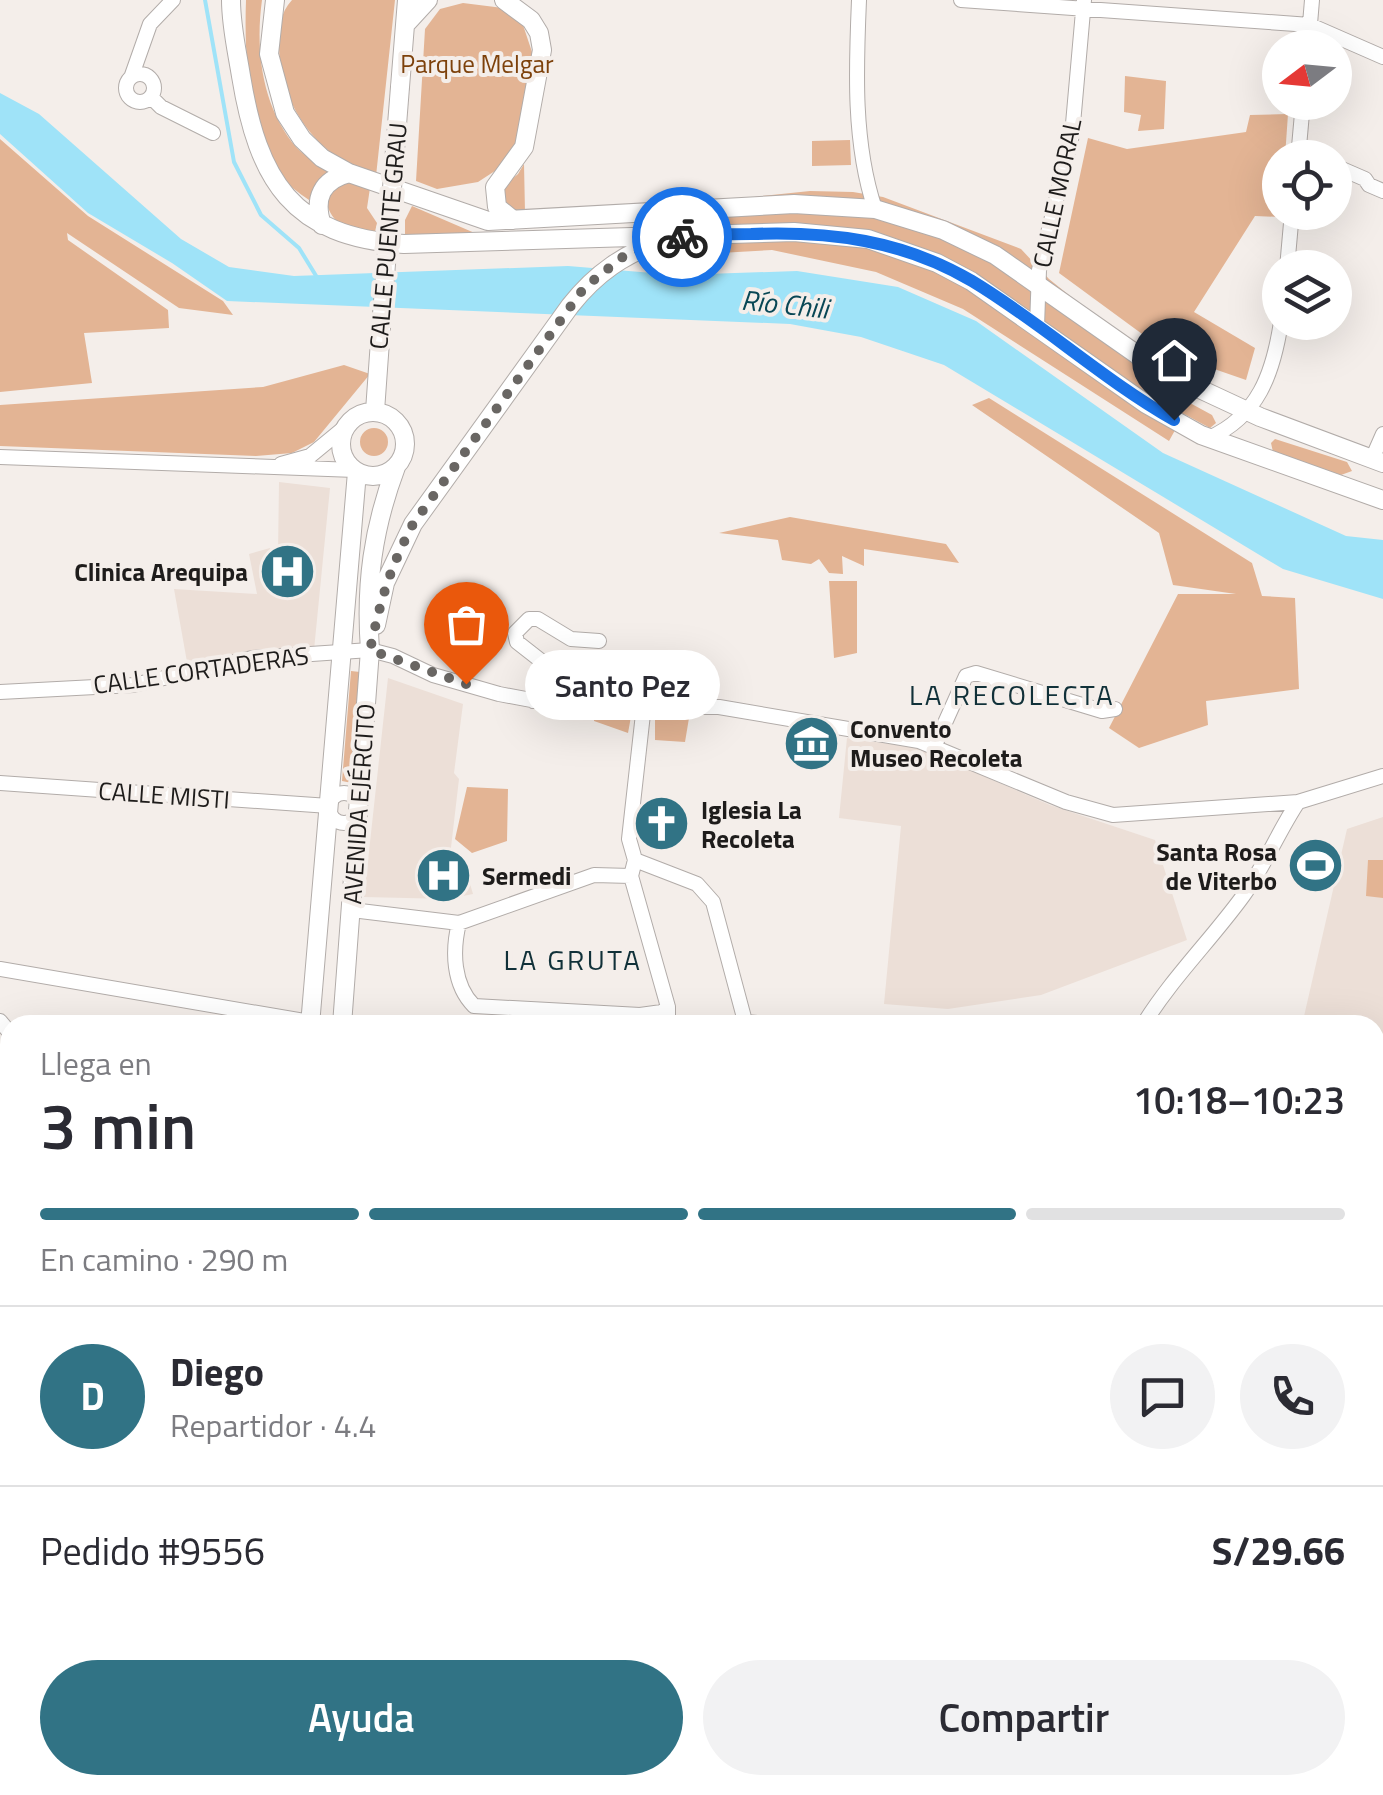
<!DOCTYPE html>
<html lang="es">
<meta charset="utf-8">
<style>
:root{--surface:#fff;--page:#f2f2f3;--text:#2b2b33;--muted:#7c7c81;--line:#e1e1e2;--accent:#317385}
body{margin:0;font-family:"Titillium Web",sans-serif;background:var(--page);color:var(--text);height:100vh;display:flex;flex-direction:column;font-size:38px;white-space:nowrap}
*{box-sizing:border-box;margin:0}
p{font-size:32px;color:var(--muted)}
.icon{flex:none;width:55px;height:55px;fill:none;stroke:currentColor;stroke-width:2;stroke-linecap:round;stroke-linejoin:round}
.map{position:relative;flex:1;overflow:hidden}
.sheet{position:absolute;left:0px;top:1015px;width:1385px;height:780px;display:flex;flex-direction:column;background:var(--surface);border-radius:30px 30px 0 0;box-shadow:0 10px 40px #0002}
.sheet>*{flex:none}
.needle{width:65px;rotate:254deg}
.tools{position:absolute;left:1262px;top:30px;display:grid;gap:20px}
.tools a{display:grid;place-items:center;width:90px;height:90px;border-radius:50%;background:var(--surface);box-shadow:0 10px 40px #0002;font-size:50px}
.pin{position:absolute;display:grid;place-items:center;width:85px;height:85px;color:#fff;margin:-102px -42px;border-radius:50% 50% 50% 0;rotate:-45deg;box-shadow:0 0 10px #0007}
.pin .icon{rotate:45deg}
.courier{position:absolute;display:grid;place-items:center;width:100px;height:100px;margin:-50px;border:8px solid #1a73e8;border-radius:50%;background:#fff;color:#222;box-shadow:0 2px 12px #0007}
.bubble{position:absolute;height:70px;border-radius:35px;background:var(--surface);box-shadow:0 10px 40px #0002;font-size:32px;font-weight:600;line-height:70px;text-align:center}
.head em{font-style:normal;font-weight:600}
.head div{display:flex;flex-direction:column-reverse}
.head{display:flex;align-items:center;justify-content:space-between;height:170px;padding:0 40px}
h1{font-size:65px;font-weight:600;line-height:75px}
.bar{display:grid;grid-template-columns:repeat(4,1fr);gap:15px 10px;align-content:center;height:120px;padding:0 40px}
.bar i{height:12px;border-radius:8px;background:var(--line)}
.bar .current{background:var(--accent)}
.bar p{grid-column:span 4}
.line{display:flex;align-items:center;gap:25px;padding:0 40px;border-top:2px solid var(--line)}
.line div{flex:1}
.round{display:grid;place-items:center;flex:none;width:105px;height:105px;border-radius:52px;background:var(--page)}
.primary-button{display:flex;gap:20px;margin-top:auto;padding:20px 40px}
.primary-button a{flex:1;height:115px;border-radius:60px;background:var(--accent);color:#fff;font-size:40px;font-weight:600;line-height:115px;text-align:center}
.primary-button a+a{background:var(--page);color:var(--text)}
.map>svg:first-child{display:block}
.built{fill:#ecdfd7}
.green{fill:#e3b494}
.water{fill:#9fe3f8}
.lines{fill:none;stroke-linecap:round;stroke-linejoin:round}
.stream{stroke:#9fe3f8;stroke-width:4}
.minor-casing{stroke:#b2aca9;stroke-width:16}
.major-casing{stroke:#b2aca9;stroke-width:20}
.minor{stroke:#fff;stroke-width:14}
.major{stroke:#fff;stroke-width:18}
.major-bridge-casing{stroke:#b2aca9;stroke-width:20;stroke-linecap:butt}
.major-bridge{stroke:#fff;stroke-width:18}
.done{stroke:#696663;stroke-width:10;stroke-dasharray:0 18}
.route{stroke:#1a73e8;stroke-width:12}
.labels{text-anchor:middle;stroke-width:8;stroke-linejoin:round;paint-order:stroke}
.park-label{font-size:25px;fill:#7d410b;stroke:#f4eeea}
.street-label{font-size:25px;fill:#1e1c1b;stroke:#f4eeea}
.poi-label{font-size:25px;font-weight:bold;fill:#1e1c1b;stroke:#f4eeea;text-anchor:start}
.water-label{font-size:28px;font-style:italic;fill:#094755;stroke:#f4eeea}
.neighbourhood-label{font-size:28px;letter-spacing:2.5px;fill:#113139;stroke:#f4eeea}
</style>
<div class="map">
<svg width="1383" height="1795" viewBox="0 0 1383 1795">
<rect width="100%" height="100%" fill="#f4eeea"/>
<path class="built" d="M 279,482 L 330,488 L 314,650 L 187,662 L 174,589 L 257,594 L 249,554 L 270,548 L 272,554 L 278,554 Z
M 388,678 L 463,704 L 454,773 L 459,779 L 450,856 L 461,853 L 473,894 L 448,899 L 364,897 Z
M 847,738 L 919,748 L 1050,805 L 1155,840 L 1187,940 L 1041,995 L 948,1009 L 884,1004 L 901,826 L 839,818 Z
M 1383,817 L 1383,1049 L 1375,1047 L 1375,1025 L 1302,1025 L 1347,829 Z
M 520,1785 L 600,1785 L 607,1795 L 420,1795 L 431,1791 L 470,1793 Z"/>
<path class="green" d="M 246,0 L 262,0 C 255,50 262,108 297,148 C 306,157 318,164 328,172 L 309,200 C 299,193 286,184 280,174 C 248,126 244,56 246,0 Z
M 292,0 L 395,0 L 376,176 C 318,158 279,106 279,44 C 279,27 280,13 292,0 Z
M 463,3 L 503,8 L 523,25 L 533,55 L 521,135 L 501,167 L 478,182 L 437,189 L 416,181 L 425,29 L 440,9 Z
M 1125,76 L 1166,81 L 1164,129 L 1138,131 L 1141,115 L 1124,112 Z
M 1288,114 L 1285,157 L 1280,158 L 1281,217 L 1255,216 L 1194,312 L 1255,348 L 1246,380 L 1168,353 L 1059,273 L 1088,138 L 1127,149 L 1246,132 L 1250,115 Z
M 0,139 L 88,216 L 223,301 L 233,315 L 179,308 L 67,233 L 68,240 L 168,310 L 169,328 L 84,333 L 92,383 L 0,392 Z
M 850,140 L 851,165 L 812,166 L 812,141 Z
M 524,164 L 525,212 L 512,213 L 498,191 L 518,174 Z
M 347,178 L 370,188 L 367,208 L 377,223 L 374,236 C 348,231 333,227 325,199 L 336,181 Z
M 810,191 L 853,192 L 883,197 L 1021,249 L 1049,279 L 1116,333 L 1162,366 L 1201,383 L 1190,403 L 1212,415 L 1216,423 L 1210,428 L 1184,414 L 1169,441 L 963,309 L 876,272 L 772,250 L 720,253 L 716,201 Z
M 412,206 L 477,234 L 405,236 L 405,220 Z
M 344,365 L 370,374 L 314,442 L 292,453 L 256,456 L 0,446 L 0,405 L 263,387 Z
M 989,398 L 1252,563 L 1262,596 L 1295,598 L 1299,689 L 1206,701 L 1208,725 L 1139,748 L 1109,728 L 1178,594 L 1236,594 L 1173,585 L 1159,533 L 972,405 Z
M360 442a14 14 0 1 1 28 0a14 14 0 1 1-28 0Z
M 1275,439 L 1347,462 L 1352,471 L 1341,475 L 1273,452 L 1271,443 Z
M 790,517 L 946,544 L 959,563 L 864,549 L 864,566 L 842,556 L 843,574 L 829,573 L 819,559 L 811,564 L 782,560 L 778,540 L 719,533 Z
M 829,581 L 857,581 L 857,653 L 834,658 Z
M 351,671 L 360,672 L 352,783 L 342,781 Z
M 594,710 L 632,711 L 628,733 L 594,721 Z
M 655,717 L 689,718 L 685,742 L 655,740 Z
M 467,787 L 508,789 L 507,841 L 472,853 L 455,839 Z
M 1300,847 L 1338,853 L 1332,886 L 1294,879 Z
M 1368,860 L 1383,860 L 1383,898 L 1366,896 Z
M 1375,1053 L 1383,1055 L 1383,1123 L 1375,1156 L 1375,1115 L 1381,1115 L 1375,1111 Z
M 1375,1752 L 1383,1752 L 1383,1795 L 1363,1795 L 1354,1785 L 1375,1785 Z
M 734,1785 L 803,1785 L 790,1795 L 741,1795 Z"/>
<path class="water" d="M 0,93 L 39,114 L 181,239 L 229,267 L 294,276 L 568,266 L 677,275 L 797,271 L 898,287 L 976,321 L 1163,453 L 1346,536 L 1383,540 L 1383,599 L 1283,569 L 944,365 L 861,337 L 790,324 L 227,301 L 172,263 L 88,213 L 0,134 Z"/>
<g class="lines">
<path class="stream" d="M 205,0 L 234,162 L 261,215 L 299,248 L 318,279"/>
<defs>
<path id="minor" d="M 859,0 C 856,69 853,143 875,209
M 961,0 L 1310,25 L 1383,57
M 1308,48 L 1312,0
M126 88a14 14 0 1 1 28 0a14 14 0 1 1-28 0Z
M 132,75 L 150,24 L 173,0
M 151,97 L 161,107 L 213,133
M 1298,158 L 1303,102
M 1335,166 L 1365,179 L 1369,185 L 1383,191
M 1287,268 L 1292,212
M 1037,326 L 1039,270 L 1072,135 L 1084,0
M 1209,438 C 1258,416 1273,374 1281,322
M 0,457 L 355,470
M 1372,459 L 1383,434
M 281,464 L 310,456 L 344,428
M 0,692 L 133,685 L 252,658 L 370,650 L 393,656 L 433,675 L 499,694 L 563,706 L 719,707 L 919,741 L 1066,802 L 1113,815 L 1298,802 L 1383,776
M 533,701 L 541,675 L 540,660 L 517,642 L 515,633 L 529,619 L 538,619 L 571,639 L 599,641
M 644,705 L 629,839 L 635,860 L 631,876 L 668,1007 L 668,1025
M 935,745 L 966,676 L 976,673 L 1102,711 L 1115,709
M 0,783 L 329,806
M329 808a15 15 0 1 1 30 0a15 15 0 1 1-30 0Z
M 635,860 L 697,884 L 713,902 L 746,1025
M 352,910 L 459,923 L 594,875 L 631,876
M 459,923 C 452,951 453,985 474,1006 L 640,1015 L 662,1012 L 668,1007
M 0,969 L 310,1022
M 0,1021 L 10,1033
M 745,1022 L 784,1025
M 1143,1025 C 1172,978 1211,940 1243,896 C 1264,867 1278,832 1298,802
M 1375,1189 L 1383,1156
M 0,1191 L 10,1157
M 1375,1267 L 1383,1268
M 0,1299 L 10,1300
M 1375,1465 L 1383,1465
M 0,1481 L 10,1481
M 0,1652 L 10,1653
M 1375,1661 L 1383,1660
M 1375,1746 L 1383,1746
M 698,1785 L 704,1795
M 956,1785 L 966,1795
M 1347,1785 L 1356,1795
M 909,1793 L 917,1785
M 48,1795 L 49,1785
M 349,1795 L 365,1785
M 1089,1795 L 1092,1785 L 1119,1795
M 1239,1795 L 1241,1785"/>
<path id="major" d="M 231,0 C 231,26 237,51 241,76 C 258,180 292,237 404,244 L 794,232 L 868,239 L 937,263 L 971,281 L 1146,404 L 1201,435 L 1383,500
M 275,0 L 269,54 L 285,113 L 302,139 L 322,158 L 349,173 L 488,221 L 794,204 L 875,209 L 943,230 L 995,255 L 1159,370 L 1260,417 L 1383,463
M 504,0 L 531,20 L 539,33 L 542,50 L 524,147 L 495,187 L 497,207 L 513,220
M 405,25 L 428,0
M 400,87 L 407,0
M 322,225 C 313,198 322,180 349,173
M 375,411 L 381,327
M341 444a32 32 0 1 1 64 0a32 32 0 1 1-64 0Z
M 376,625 L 385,583 L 413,524 L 570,306 C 596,273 624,254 664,240
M 310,1025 L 357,472
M 342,1025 L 370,650 C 365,585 373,528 396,467
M 251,1795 L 251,1785
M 277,1795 L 278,1785"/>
</defs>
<use href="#minor" class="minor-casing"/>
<use href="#major" class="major-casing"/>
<use href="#minor" class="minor"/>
<use href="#major" class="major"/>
<defs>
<path id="major-bridge" d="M 381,327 L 400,87"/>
</defs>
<use href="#major-bridge" class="major-bridge-casing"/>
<use href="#major-bridge" class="major-bridge"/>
</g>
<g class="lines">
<path class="done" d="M 466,684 L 370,650 C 381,599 389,570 413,524 L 584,288 L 624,256 L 666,240 L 682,237"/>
<path class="route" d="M 682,237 C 705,234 728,234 751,234 C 830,231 902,240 972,281 C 1042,323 1102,379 1174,420"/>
</g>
<defs>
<symbol id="hospital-disc" viewBox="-11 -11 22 22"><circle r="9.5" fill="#317385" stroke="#f4eeea"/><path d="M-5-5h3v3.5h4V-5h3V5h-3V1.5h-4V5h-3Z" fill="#fff"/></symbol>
<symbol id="museum-disc" viewBox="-11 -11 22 22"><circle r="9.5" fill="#317385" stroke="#f4eeea"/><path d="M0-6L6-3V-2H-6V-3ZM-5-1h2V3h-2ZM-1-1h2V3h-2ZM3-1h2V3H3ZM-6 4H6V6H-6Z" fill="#fff"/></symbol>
<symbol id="church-disc" viewBox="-11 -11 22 22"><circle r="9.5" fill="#317385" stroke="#f4eeea"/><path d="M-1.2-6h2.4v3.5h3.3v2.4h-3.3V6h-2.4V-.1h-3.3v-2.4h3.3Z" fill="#fff"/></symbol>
<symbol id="stadium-disc" viewBox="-11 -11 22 22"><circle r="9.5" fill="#317385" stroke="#f4eeea"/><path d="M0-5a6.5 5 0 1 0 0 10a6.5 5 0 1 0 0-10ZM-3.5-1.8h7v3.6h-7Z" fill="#fff"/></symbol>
</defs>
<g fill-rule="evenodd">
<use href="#hospital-disc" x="256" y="540" width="63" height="63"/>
<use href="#museum-disc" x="780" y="712" width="63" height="63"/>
<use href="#church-disc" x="630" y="792" width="63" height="63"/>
<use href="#stadium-disc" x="1284" y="834" width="63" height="63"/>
<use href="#hospital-disc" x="412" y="844" width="63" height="63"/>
</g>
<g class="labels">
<g class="park-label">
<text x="477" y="73">Parque Melgar</text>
</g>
<g class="street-label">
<text transform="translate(1057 193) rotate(-78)" y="9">CALLE MORAL</text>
<text transform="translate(388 236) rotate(-85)" y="9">CALLE PUENTE GRAU</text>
<text transform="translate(201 670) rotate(-8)" y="9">CALLE CORTADERAS</text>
<text transform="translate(164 795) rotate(4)" y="9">CALLE MISTI</text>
<text transform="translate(359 804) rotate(-86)" y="9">AVENIDA EJÉRCITO</text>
</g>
<g class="poi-label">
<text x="248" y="581" text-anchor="end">Clinica Arequipa</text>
<text x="850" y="738">Convento<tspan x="850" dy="29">Museo Recoleta</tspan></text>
<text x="701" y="819">Iglesia La<tspan x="701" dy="29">Recoleta</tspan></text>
<text x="1277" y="861" text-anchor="end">Santa Rosa<tspan x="1277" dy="29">de Viterbo</tspan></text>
<text x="482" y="885">Sermedi</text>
</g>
<g class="water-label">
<text transform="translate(785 304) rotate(6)" y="10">Río Chili</text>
</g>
<g class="neighbourhood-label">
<text x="1012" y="705">LA RECOLECTA</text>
<text x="573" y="970">LA GRUTA</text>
</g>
</g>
</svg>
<div class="tools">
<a><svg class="needle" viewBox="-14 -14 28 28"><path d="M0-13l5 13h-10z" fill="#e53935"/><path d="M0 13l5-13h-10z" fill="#7c7c81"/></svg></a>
<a><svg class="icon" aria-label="locate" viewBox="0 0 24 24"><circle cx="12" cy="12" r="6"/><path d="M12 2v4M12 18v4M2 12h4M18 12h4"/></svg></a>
<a><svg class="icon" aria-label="layers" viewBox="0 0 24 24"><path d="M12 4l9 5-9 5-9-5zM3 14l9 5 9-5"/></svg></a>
</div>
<div class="pin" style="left:466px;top:684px;background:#ea580c"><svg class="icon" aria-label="bag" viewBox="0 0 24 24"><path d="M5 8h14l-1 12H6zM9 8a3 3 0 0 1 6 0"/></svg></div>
<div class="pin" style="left:1174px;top:420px;background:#1f2937"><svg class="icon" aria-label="home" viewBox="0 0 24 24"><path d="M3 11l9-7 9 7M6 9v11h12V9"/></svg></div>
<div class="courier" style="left:682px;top:237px"><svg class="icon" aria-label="bike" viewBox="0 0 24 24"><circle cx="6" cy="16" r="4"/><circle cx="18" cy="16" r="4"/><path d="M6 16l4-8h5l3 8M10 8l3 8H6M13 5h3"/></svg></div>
<div class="bubble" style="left:525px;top:650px;width:195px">Santo Pez</div>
<section class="sheet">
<div class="head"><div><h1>3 min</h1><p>Llega en</p></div><em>10:18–10:23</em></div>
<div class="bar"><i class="current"></i><i class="current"></i><i class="current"></i><i></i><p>En camino · 290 m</p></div>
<div class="line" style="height:180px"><b class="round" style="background:var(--accent);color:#fff">D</b><div><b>Diego</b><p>Repartidor · 4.4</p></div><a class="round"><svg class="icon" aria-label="chat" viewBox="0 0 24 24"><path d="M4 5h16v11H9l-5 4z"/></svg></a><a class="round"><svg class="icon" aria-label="phone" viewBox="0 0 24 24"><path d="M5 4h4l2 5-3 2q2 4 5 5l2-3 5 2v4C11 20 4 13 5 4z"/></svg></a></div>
<div class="line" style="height:130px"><div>Pedido #9556</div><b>S/29.66</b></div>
<div class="primary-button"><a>Ayuda</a><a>Compartir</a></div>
</section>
</div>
